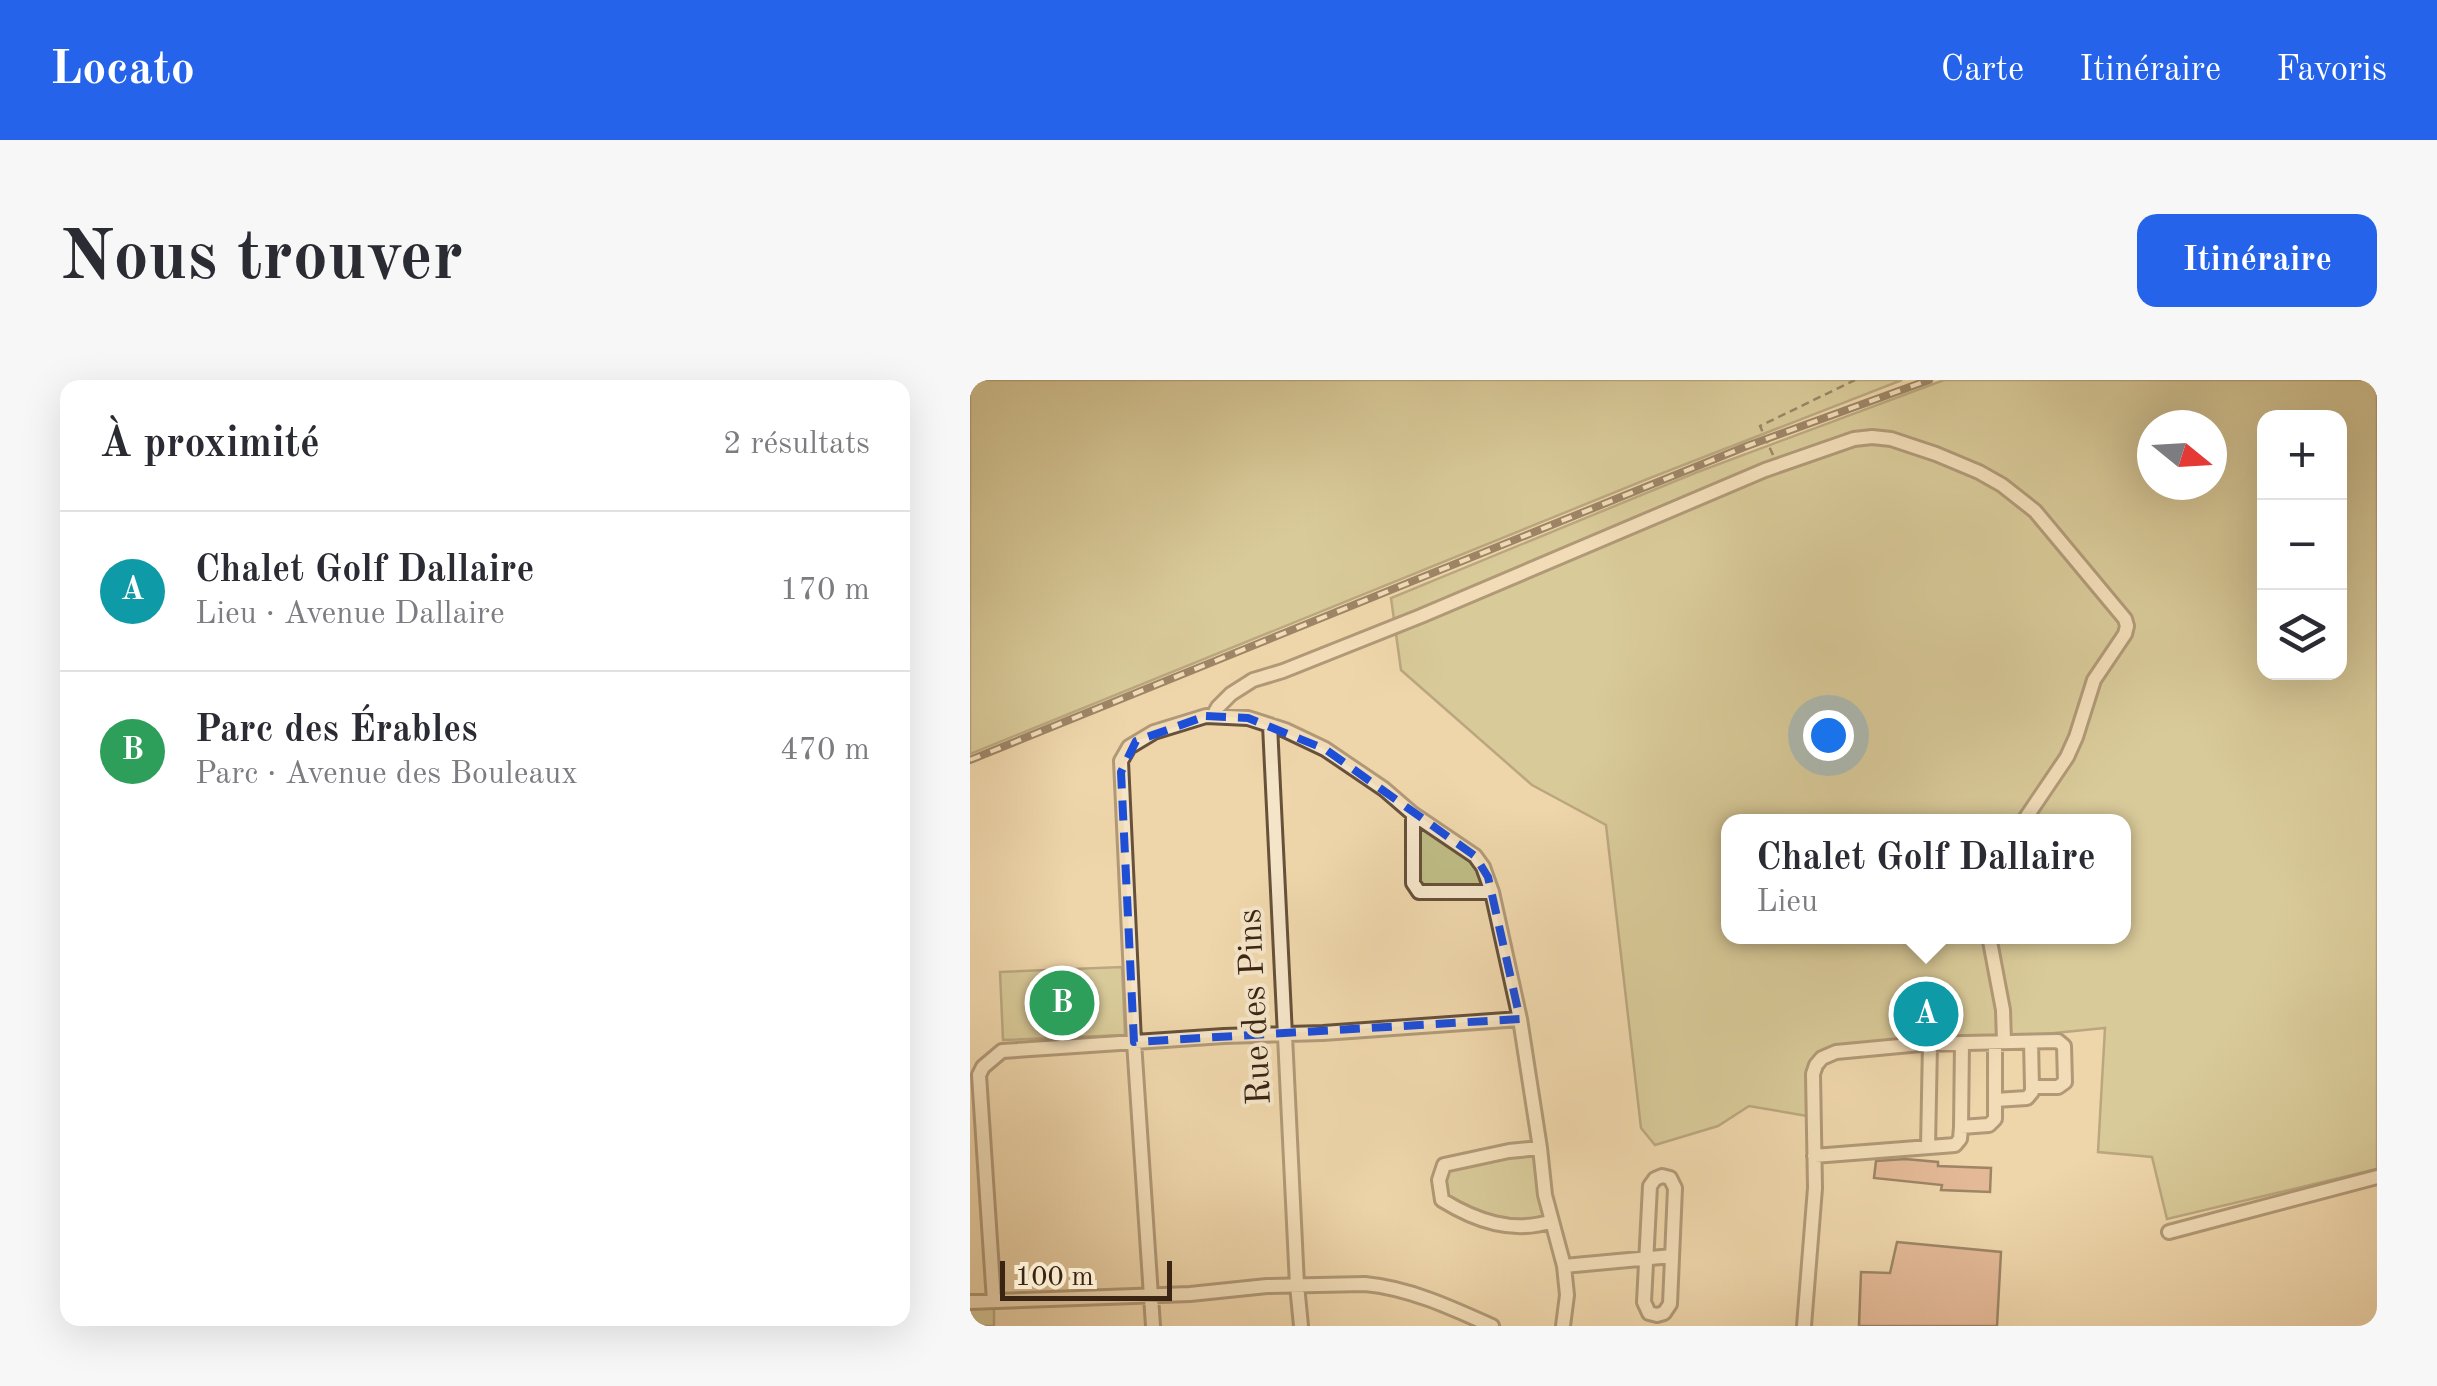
<!DOCTYPE html>
<html lang="fr">
<head>
<meta charset="utf-8">
<style>
  body { margin:0; font-family:"Old Standard TT",serif; background:#f7f7f7; color:#2b2b33 }
  .controls { position:absolute; right:30px; top:30px; display:grid; overflow:hidden; border-radius:20px; box-shadow:0 10px 40px #0002 }
  .controls button { width:90px; height:90px; display:grid; place-items:center; padding:0; border:0; border-bottom:2px solid #e1e1e2; background:#fff; color:#2b2b33; font:50px sans-serif }
  .compass { position:absolute; left:1167px; top:30px; width:90px; height:90px; border-radius:50%; background:#fff; box-shadow:0 10px 40px #0002; rotate:108deg }
  .scale { position:absolute; left:30px; bottom:25px; width:172px; box-sizing:border-box; padding-left:10px; border:5px solid #3a2514; border-top:0; font-size:28px; line-height:35px; white-space:nowrap; color:#3a2514; -webkit-text-stroke:8px #f4e4c8; paint-order:stroke }
  .you { position:absolute; left:858px; top:355px; width:35px; height:35px; margin:-25px; border:8px solid #fff; border-radius:50%; background:#1a73e8; box-shadow:0 0 0 15px #1a73e833 }
  .badge { display:grid; place-items:center; width:65px; height:65px; border-radius:50%; background:#2563eb; color:#fff; font-size:32px; font-weight:700 }
  .pin { position:absolute; translate:-50% -50%; border:5px solid #fff; box-shadow:0 2px 10px #0006 }
  .popup { position:absolute; left:751px; top:434px; width:410px; height:130px; box-sizing:border-box; display:grid; place-content:center; border-radius:20px; background:#fff; filter:drop-shadow(0 2px 8px #0005); font-size:32px; white-space:nowrap; color:#7c7c81 }
  .popup b { font-size:38px; color:#2b2b33 }
  .popup::after { content:''; position:absolute; left:50%; top:100%; margin-left:-20px; border:20px solid transparent; border-top-color:#fff }
  .list { margin:0; padding:0; list-style:none }
  h2 { display:flex; justify-content:space-between; align-items:center; height:130px; margin:0; padding:0 40px; font-size:42px }
  h2 small { font-size:32px; font-weight:400; color:#7c7c81 }
  .list li { display:grid; grid-template-columns:65px 1fr auto; gap:30px; align-items:center; box-sizing:border-box; height:160px; padding:0 40px; border-top:2px solid #e1e1e2 }
  .list b { display:block; font-size:38px; white-space:nowrap }
  .list p { margin:0; font-size:32px; white-space:nowrap; color:#7c7c81 }
  .list em { font-size:32px; font-style:normal; color:#7c7c81 }
  .icon { flex:none; width:55px; height:55px; fill:none; stroke:currentColor; stroke-width:2; stroke-linecap:round; stroke-linejoin:round }
  .map { position:relative; flex:none; width:1407px; height:946px; overflow:hidden; border-radius:20px }
  header { display:flex; align-items:center; gap:60px; box-sizing:border-box; height:140px; padding:0 50px; background:#2563eb; color:#fff }
  header strong { font-size:48px }
  nav { display:flex; gap:55px; margin-inline-start:auto; font-size:35px }
  .intro { display:flex; align-items:center; justify-content:space-between; box-sizing:border-box; height:240px; padding:0 60px }
  h1 { margin:0; font-size:70px }
  .button { padding:25px 45px; border-radius:20px; background:#2563eb; color:#fff; font-size:35px; font-weight:700 }
  main { display:flex; gap:60px; padding:0 60px }
  aside { flex:1; background:#fff; border-radius:20px; box-shadow:0 10px 40px #0002 }
  .map>svg:first-child { display:block }
</style>
</head>
<body>
<header>
<strong>Locato</strong>
<nav><a>Carte</a><a>Itinéraire</a><a>Favoris</a></nav>
</header>
<div class="intro"><h1>Nous trouver</h1><a class="button">Itinéraire</a></div>
<main>
<aside>
<h2>À proximité<small>2 résultats</small></h2>
<ul class="list">
<li><span class="badge" style="background:#0f9aa8">A</span><div><b>Chalet Golf Dallaire</b><p>Lieu · Avenue Dallaire</p></div><em>170 m</em></li>
<li><span class="badge" style="background:#2e9e5b">B</span><div><b>Parc des Érables</b><p>Parc · Avenue des Bouleaux</p></div><em>470 m</em></li>
</ul>
</aside>
<div class="map">
<svg width="1407" height="946" viewBox="0 0 1407 946">
  <rect width="100%" height="100%" fill="#eed5aa"/>
  <filter id="stains"><feTurbulence type="fractalNoise" baseFrequency=".002" numOctaves="4"/><feColorMatrix values="0 0 0 0 .2 0 0 0 0 .09 0 0 0 0 .02 0 0 0 .5 -.17"/></filter>
  <radialGradient id="worn" r=".72"><stop offset=".6" stop-color="#630" stop-opacity="0"/><stop offset="1" stop-color="#630" stop-opacity=".3"/></radialGradient>
  <path fill="#bebc85" stroke="#7c704c" stroke-width="2.5" fill-rule="evenodd" d="M0,0H932L680,98L0,374Z
    M974,0H1407V789L1197,839L1182,777L1128,772L1135,648L867,675C845,687 846,715 843,737L779,726L748,746L685,765L671,748L636,445L562,405L431,290L421,218L725,93ZM1294,38H1370V292H1294ZM1182,45H1242V105H1182ZM758,442H1154V556H758Z
    M443,434L505,476L522,512H449Z
    M152,587L155,655L33,660L30,592Z
    M570,768L582,841L534,846L472,820L474,785Z
    M24,921V946H0V922Z"/>
  <path fill="#d79882" stroke="#3a2514" stroke-width="2.5" d="M965,618L969,647L947,650L943,622Z
    M935,779L968,782V786L1021,788L1020,812L971,810L972,805L904,798L906,781Z
    M927,862L1031,872L1027,946H889L891,892L920,893Z"/>
  <g fill="none" stroke-linecap="round" stroke-linejoin="round">
    <defs>
      <path id="minor" d="M243,336L248,327L261,314L283,300L313,291L451,236L795,90L884,59L902,57L921,59L966,74L1009,92L1032,105L1065,131L1155,239L1157,246L1155,254L1124,300L1106,357L1097,377L1053,442
        M300,345L327,905L331,946
        M443,434V503L449,512H522
        M1019,556L1033,630L1034,662
        M1061,662L1062,707
        M991,747L992,663
        M958,767L960,664
        M570,768L539,771L474,785L469,800L472,820C506,841 543,854 582,841
        M844,776L985,765L990,759L991,747L1019,745L1025,739V663
        M692,796L700,798L705,808L700,924L694,933L687,935L679,933L674,922L680,806L685,799Z
        M1199,852L1407,797
        M594,886L702,876
        M24,921L9,695L13,687L32,671L254,656L353,653L550,639
        M0,922L220,914L297,906L395,904C439,908 482,928 522,946
        M183,946L164,662L151,381L159,367L184,352L236,336L278,338L315,350L355,369L414,409L443,434L505,476L513,487L522,512L550,639L570,768L575,815L594,886L597,915L593,946
        M834,946L845,808L843,694L846,685L852,678L866,672L951,664L1088,661L1094,666L1095,702L1088,707H1062V712L1057,718L1025,720"/>
    </defs>
    <use href="#minor" stroke="#67513a" stroke-width="18"/>
    <path stroke="#3a2514" stroke-width="2.5" stroke-dasharray="8 5" stroke-linecap="butt" d="M803,75L790,46L885,0"/>
    <use href="#minor" stroke="#f4e4c8" stroke-width="12"/>
    <defs>
      <path id="rail" d="M0,380L777,66L959,0"/>
    </defs>
    <use href="#rail" stroke="#3a2514" stroke-width="8"/>
    <use href="#rail" stroke="#f4e4c8" stroke-width="4" stroke-dasharray="11" stroke-linecap="butt"/>
  </g>
  <path d="M0 0H1407V946H0ZM236,336L278,338L355,369L505,476L518,497L550,639L164,662L151,392L166,361Z" fill="#eed5aa" fill-opacity=".55" fill-rule="evenodd"/>
  <path fill="none" stroke="#1d4ed8" stroke-width="8" stroke-dasharray="20 12" stroke-linejoin="round" d="M236,336L278,338L355,369L505,476L518,497L550,639L164,662L151,392L166,361Z"/>
  <g text-anchor="middle" stroke-width="8" stroke-linejoin="round" paint-order="stroke">
    <g font-size="35" fill="#3a2514" stroke="#f4e4c8">
      <text transform="translate(283 627) rotate(-93)" y="12">Rue des Pins</text>
    </g>
  </g>
  <rect width="100%" height="100%" filter="url(#stains)"/>
  <rect width="100%" height="100%" fill="url(#worn)"/>
</svg>
<div class="controls">
<button>+</button>
<button>−</button>
<button><svg class="icon" aria-label="layers" viewBox="0 0 24 24"><path d="M12 4l9 5-9 5-9-5zM3 14l9 5 9-5"/></svg></button>
</div>
<svg class="compass" viewBox="-18 -18 36 36"><path d="M0-13l5 13h-10z" fill="#e53935"/><path d="M0 13l5-13h-10z" fill="#7c7c81"/></svg>
<div class="scale">100 m</div>
<div class="you"></div>
<div class="pin badge" style="left:956px;top:634px;background:#0f9aa8">A</div>
<div class="popup"><b>Chalet Golf Dallaire</b>Lieu</div>
<div class="pin badge" style="left:92px;top:623px;background:#2e9e5b">B</div>
</div>
</main>
</body>
</html>
